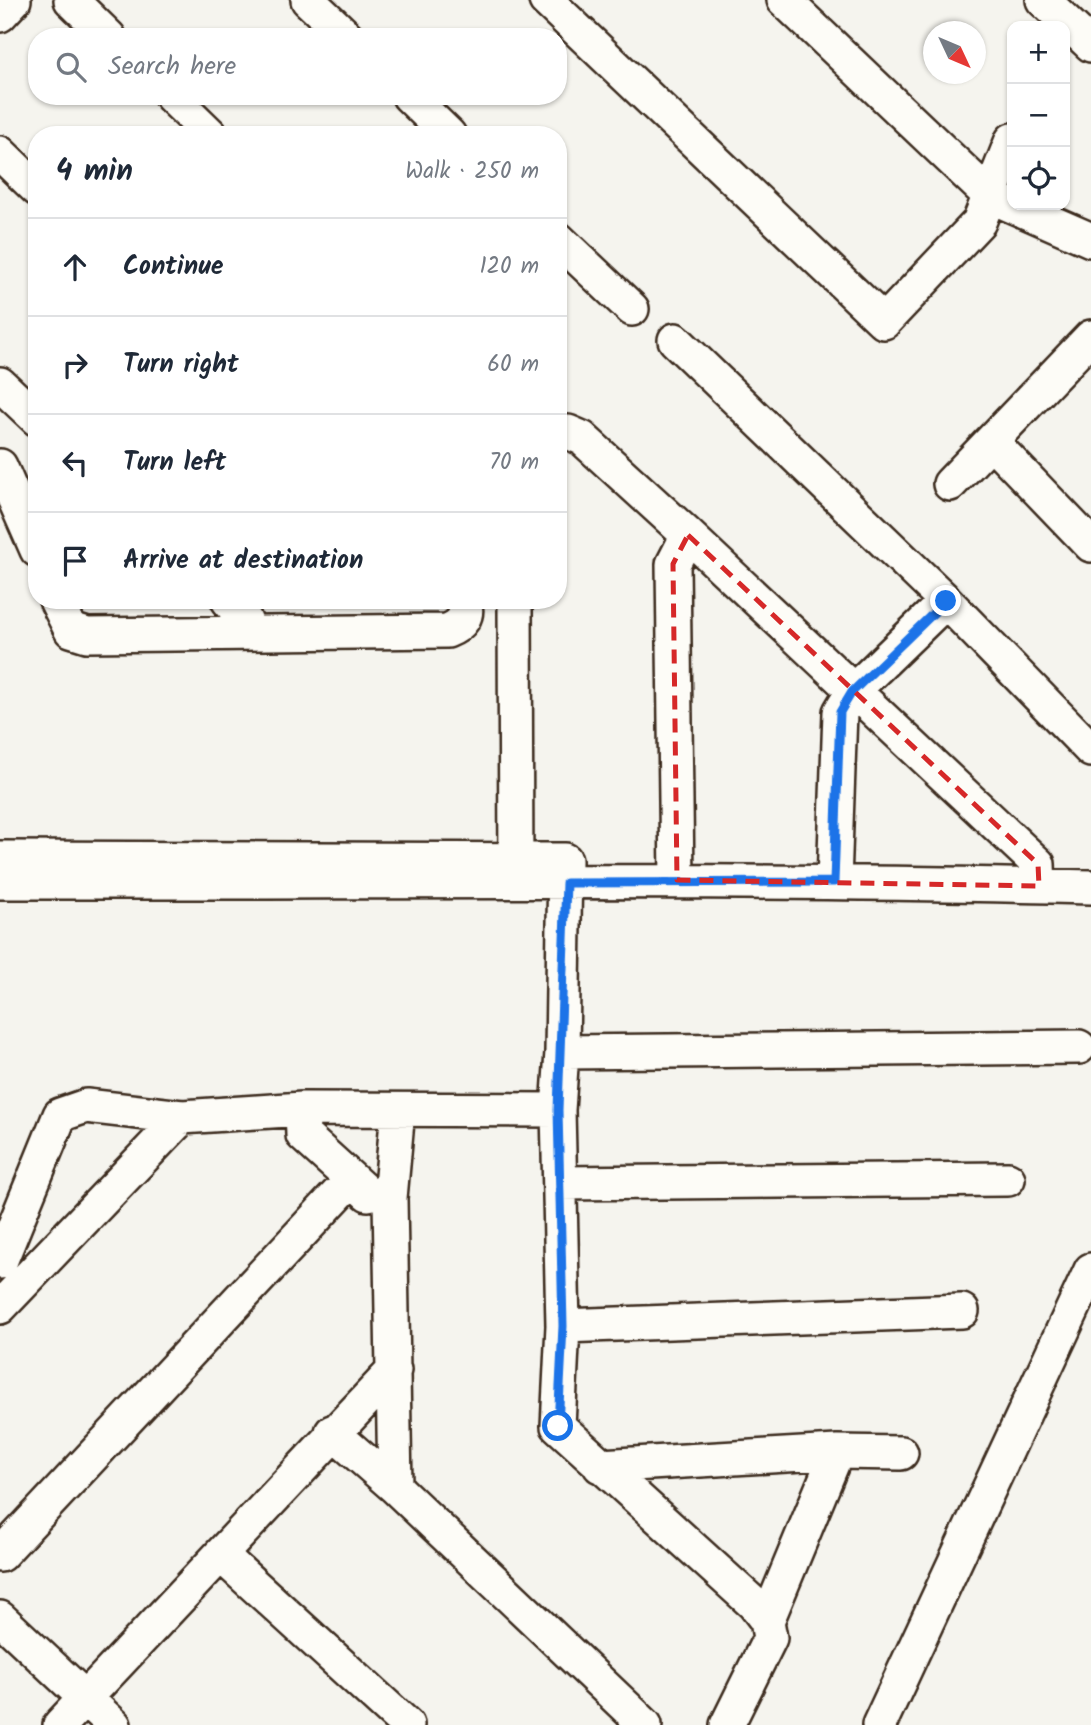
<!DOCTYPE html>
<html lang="en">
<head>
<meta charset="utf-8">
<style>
  body { margin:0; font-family:Kalam,sans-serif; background:#f2f2f3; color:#1f2937 }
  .controls { position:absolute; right:21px; top:21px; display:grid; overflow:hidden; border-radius:14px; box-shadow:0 2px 5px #0004 }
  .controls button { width:63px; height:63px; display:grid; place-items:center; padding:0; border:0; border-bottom:2px solid #e0e1e3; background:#fff; color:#1f2937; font:35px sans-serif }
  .compass { position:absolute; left:923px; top:21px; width:63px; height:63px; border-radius:50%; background:#fff; box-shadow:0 2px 5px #0004; rotate:134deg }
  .stop { position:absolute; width:21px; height:21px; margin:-16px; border:5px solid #1a73e8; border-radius:50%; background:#fff }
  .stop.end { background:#1a73e8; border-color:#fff; box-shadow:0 2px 7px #0008 }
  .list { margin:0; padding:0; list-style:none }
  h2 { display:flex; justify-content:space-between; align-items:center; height:91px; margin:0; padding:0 28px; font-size:30px }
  h2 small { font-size:23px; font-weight:400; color:#747a83 }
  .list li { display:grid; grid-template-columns:46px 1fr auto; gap:21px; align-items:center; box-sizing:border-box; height:98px; padding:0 28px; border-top:2px solid #e0e1e3 }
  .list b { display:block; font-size:26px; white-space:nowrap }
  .list em { font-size:23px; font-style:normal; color:#747a83 }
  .icon { flex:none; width:38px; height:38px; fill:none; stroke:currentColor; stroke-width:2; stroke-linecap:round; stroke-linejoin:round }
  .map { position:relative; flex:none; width:1091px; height:1725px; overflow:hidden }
  .search { position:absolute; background:#fff; box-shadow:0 2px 5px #0004; left:28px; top:28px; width:539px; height:77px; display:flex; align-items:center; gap:18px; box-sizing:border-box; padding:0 24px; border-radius:28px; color:#747a83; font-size:26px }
  .panel { position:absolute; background:#fff; box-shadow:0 2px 5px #0004; left:28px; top:126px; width:539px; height:483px; border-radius:28px }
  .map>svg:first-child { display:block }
</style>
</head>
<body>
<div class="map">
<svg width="1091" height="1725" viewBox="0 0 1091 1725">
  <rect width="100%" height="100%" fill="#f5f4ee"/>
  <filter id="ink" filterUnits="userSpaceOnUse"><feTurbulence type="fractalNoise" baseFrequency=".0143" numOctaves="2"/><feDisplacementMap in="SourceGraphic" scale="14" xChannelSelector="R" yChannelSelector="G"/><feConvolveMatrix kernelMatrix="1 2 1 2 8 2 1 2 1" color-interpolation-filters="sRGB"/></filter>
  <g filter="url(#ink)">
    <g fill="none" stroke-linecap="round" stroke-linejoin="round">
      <defs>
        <path id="minor" d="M71,0L109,37
          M308,0L347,37
          M546,0L884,322L979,222L1012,140
          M784,0L990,196L1091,240
          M1043,0L1091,45
          M0,15L14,0
          M171,96L211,135
          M409,96L449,135
          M0,153L37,189
          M558,239L632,309
          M675,340L946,601
          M0,384L37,419
          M558,432H568L582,438L688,535L673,564L677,880
          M992,442L1091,545
          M0,466L37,550
          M950,484L1091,337
          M688,535L1038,864L1039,886
          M56,600L71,630L87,635L447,631C460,626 472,615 462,600
          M228,600L245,620L248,632
          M515,600L516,881
          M0,858L565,860L562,1052L558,1110L563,1326L558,1426L754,1604L767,1621L770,1638L727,1725
          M0,882C364,883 727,878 1091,887
          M834,882L840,712L852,692L946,601L1091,750
          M562,1052L1079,1047
          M302,1109L303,1135L368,1194
          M560,1183L1008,1179
          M0,1262L60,1115L86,1106L182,1117L302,1109L558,1110
          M0,1307L182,1117
          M563,1326L962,1311
          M332,1432L395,1487L645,1725
          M837,1452L901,1453
          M600,1466L837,1452L767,1621
          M395,1487L390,1198L398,1110
          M0,1555L351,1180
          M221,1555L407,1725
          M0,1618L114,1725
          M60,1725L394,1370
          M879,1725L1091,1270"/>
      </defs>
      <use href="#minor" stroke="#3b2a1e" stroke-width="38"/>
      <use href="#minor" stroke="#fdfcf7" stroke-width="33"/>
    </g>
  </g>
  <g fill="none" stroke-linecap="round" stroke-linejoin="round" filter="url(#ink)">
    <path stroke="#1a73e8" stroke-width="9" d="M558,1426L563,1326L558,1110L566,883L834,882L840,712L852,692L946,601"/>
  </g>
  <path fill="none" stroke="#d62828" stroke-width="5" stroke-dasharray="14 9" stroke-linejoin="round" d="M688,535L1038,864L1039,886L677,880L673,564Z"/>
</svg>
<div class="controls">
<button>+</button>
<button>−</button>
<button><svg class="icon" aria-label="locate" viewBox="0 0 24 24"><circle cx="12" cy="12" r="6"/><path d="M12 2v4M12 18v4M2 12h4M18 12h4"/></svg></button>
</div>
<svg class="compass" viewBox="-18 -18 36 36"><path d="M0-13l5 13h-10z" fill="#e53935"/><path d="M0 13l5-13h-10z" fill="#747a83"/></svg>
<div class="stop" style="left:558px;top:1426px"></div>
<div class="stop end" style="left:946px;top:601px"></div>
<div class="search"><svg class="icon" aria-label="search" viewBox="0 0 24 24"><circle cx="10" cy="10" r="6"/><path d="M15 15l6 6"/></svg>Search here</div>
<section class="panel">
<h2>4 min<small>Walk · 250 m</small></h2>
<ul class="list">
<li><svg class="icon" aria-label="ahead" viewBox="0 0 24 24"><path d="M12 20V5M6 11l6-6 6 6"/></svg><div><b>Continue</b></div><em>120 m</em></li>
<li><svg class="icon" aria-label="right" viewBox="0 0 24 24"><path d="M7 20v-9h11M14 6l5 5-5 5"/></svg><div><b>Turn right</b></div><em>60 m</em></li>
<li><svg class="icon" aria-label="left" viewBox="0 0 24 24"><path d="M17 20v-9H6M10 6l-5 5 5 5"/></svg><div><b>Turn left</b></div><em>70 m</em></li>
<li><svg class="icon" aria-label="arrive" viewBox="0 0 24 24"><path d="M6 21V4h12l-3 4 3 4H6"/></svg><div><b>Arrive at destination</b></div></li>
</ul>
</section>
</div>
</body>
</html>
